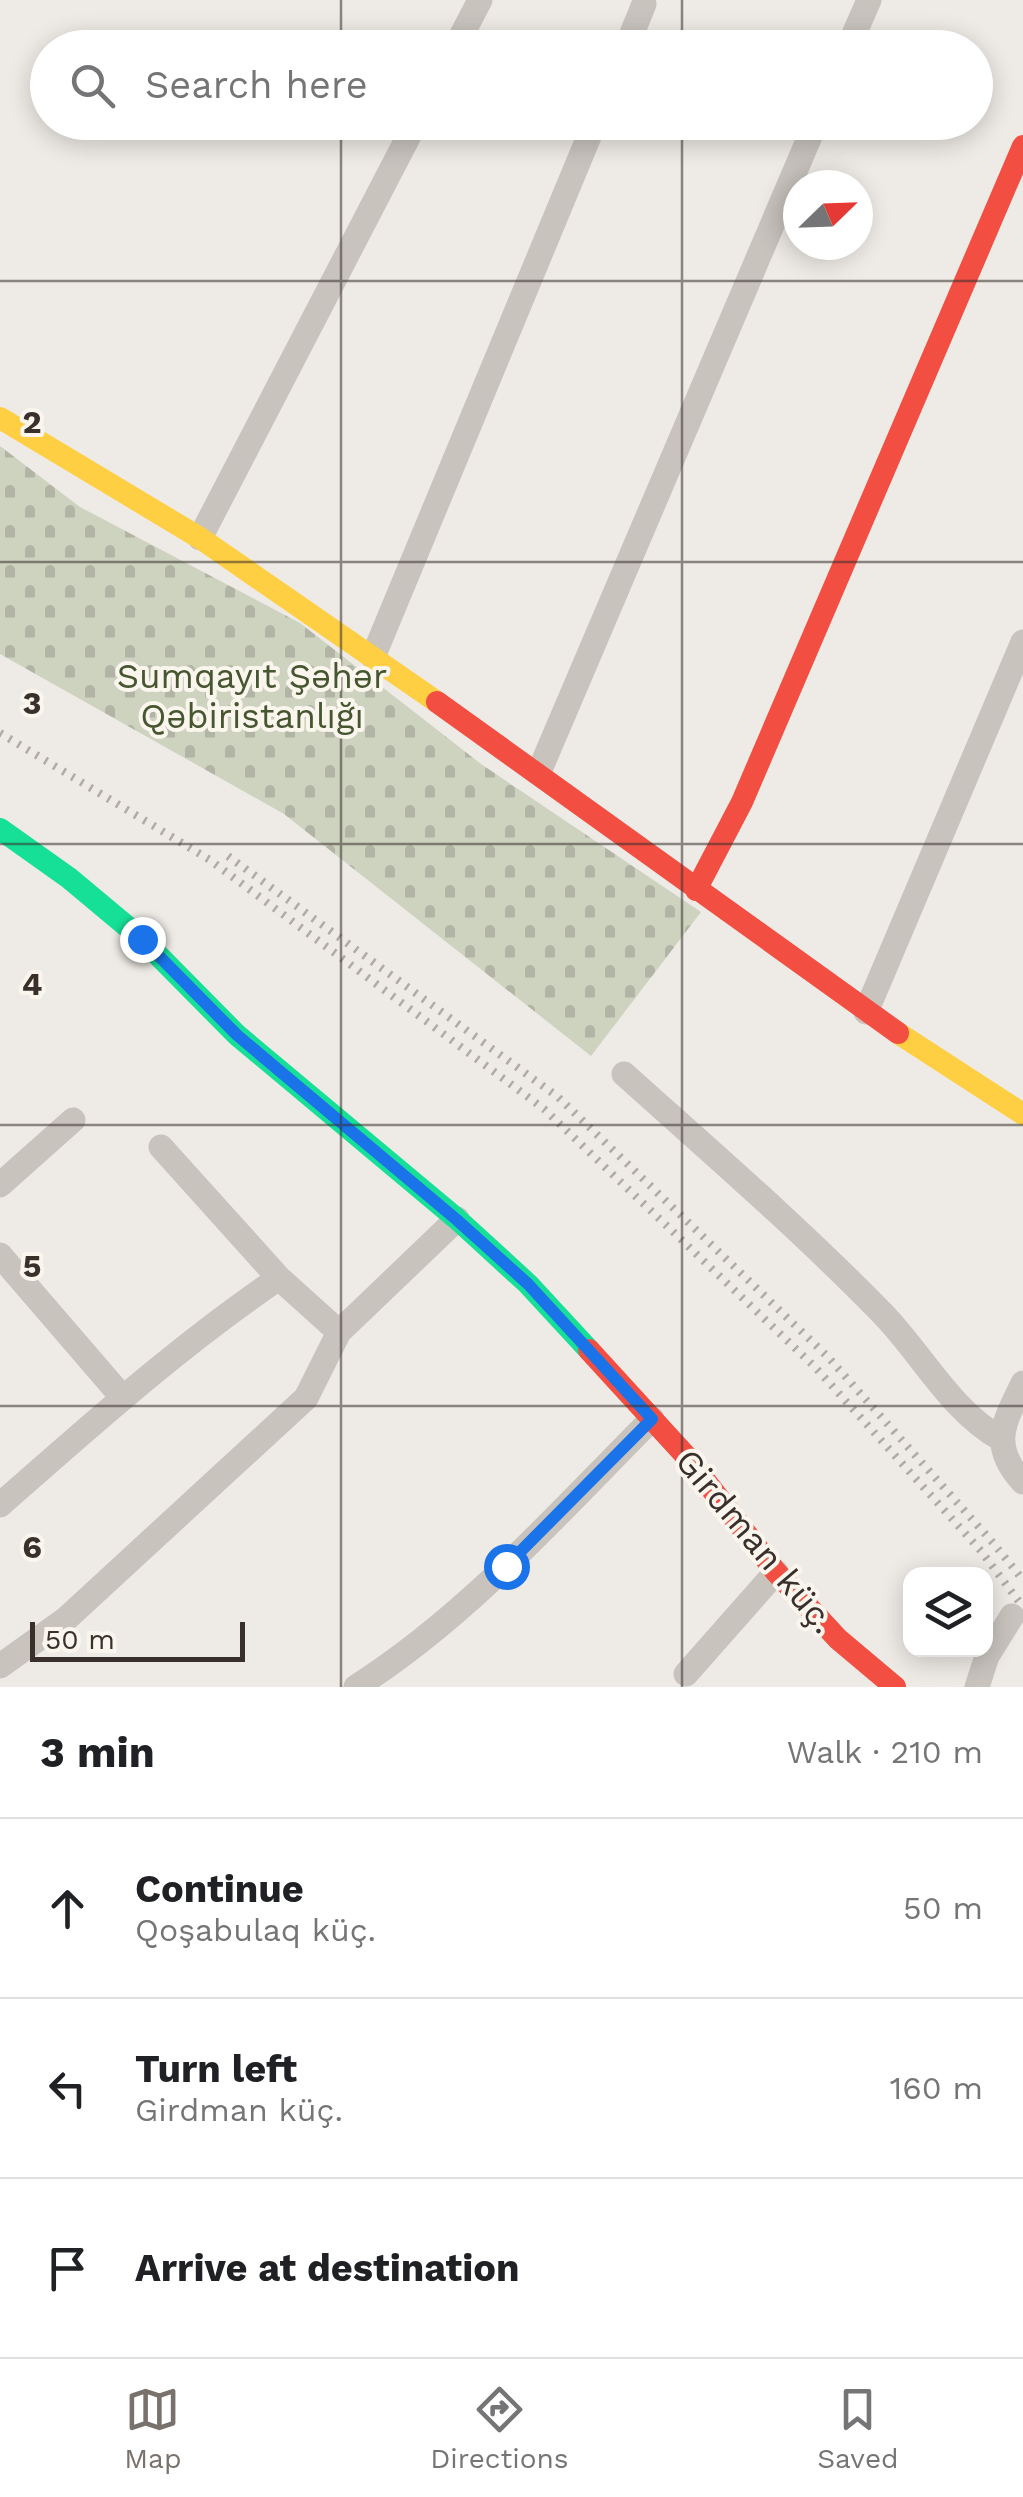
<!DOCTYPE html>
<html lang="en">
<head>
<meta charset="utf-8">
<style>
  body { margin:0; font-family:"Work Sans",sans-serif; background:#f2f2f2; color:#202124 }
  .controls { position:absolute; right:30px; bottom:30px; display:grid; overflow:hidden; border-radius:20px; box-shadow:0 5px 25px #0003 }
  .controls button { width:90px; height:90px; display:grid; place-items:center; padding:0; border:0; border-bottom:2px solid #e0e0e0; background:#fff; color:#202124; font:50px sans-serif }
  .compass { position:absolute; left:783px; top:170px; width:90px; height:90px; border-radius:50%; background:#fff; box-shadow:0 5px 25px #0003; rotate:67deg }
  .scale { position:absolute; left:30px; bottom:25px; width:215px; box-sizing:border-box; padding-left:10px; border:5px solid #39302b; border-top:0; font-size:28px; line-height:35px; white-space:nowrap; color:#39302b; -webkit-text-stroke:8px #faf5ed; paint-order:stroke }
  .stop { position:absolute; width:30px; height:30px; margin:-22px; border:8px solid #1a73e8; border-radius:50%; background:#fff }
  .stop.end { background:#1a73e8; border-color:#fff; box-shadow:0 2px 10px #0008 }
  .list { margin:0; padding:0; list-style:none }
  h2 { display:flex; justify-content:space-between; align-items:center; height:130px; margin:0; padding:0 40px; font-size:42px }
  h2 small { font-size:32px; font-weight:400; color:#757577 }
  .list li { display:grid; grid-template-columns:65px 1fr auto; gap:30px; align-items:center; box-sizing:border-box; height:180px; padding:0 40px; border-top:2px solid #e0e0e0 }
  .list b { display:block; font-size:38px; white-space:nowrap }
  .list p { margin:0; font-size:32px; white-space:nowrap; color:#757577 }
  .list em { font-size:32px; font-style:normal; color:#757577 }
  .icon { flex:none; width:55px; height:55px; fill:none; stroke:currentColor; stroke-width:2; stroke-linecap:round; stroke-linejoin:round }
  .map { position:relative; flex:none; width:1023px; height:1687px; overflow:hidden }
  .search { position:absolute; background:#fff; box-shadow:0 5px 25px #0003; left:30px; right:30px; top:30px; height:110px; display:flex; align-items:center; gap:25px; box-sizing:border-box; padding:0 35px; border-radius:55px; color:#757577; font-size:38px }
  .sheet { height:670px; background:#fff }
  nav { display:flex; justify-content:space-around; align-items:center; box-sizing:border-box; height:140px; border-top:2px solid #e0e0e0; background:#fff; font-size:28px; color:#757577 }
  nav a { display:grid; justify-items:center; gap:5px }
  nav .on { color:#78716c }
  .map>svg:first-child { display:block }
</style>
</head>
<body>
<div class="map">
<svg width="1023" height="1687" viewBox="0 0 1023 1687">
  <defs>
    <pattern id="cemetery-stones" width="16" height="16" patternUnits="userSpaceOnUse" patternTransform="scale(2.5)"><rect width="16" height="16" fill="#ced3c0"/><path d="M2 7V4a2 2 0 0 1 4 0v3zM10 15v-3a2 2 0 0 1 4 0v3z" fill="#b2b5a5"/></pattern>
  </defs>
  <rect width="100%" height="100%" fill="#eeeae5"/>
  <path fill="url(#cemetery-stones)" d="M0,446L80,507L300,623L481,764L701,912L591,1056L284,814L0,654Z"/>
  <g fill="none" stroke-linecap="round" stroke-linejoin="round">
    <path stroke="#c8c3bd" stroke-width="25" d="M455,48L480,0
      M626,48L644,4
      M848,48L869,0
      M200,538L416,122
      M373,657L595,122
      M539,772L816,122
      M866,1012L1023,642
      M624,1074C711,1152 800,1229 882,1313C922,1354 950,1410 1001,1439
      M161,1147L279,1278
      M0,1185L73,1120
      M0,1255L123,1398
      M1023,1383C1004,1423 989,1445 1023,1482
      M0,1505C90,1426 180,1345 279,1278L339,1332L457,1219
      M0,1666L66,1619L306,1398L339,1332
      M686,1674L776,1572
      M356,1687C469,1615 558,1513 652,1419
      M977,1687L987,1656L1012,1616"/>
    <path stroke="#16e098" stroke-width="22" d="M0,829L69,878L142,939L237,1035L457,1219L528,1284L589,1350"/>
    <path stroke="#ffcf43" stroke-width="22" d="M0,418L200,538L437,702
      M898,1033L1023,1114"/>
    <path stroke="#f24e42" stroke-width="22" d="M437,702L898,1033
      M696,890L742,802L1023,146
      M589,1350L686,1456L776,1572L838,1639L895,1687"/>
    <path stroke="#b0aba7" stroke-width="8" stroke-dasharray="2.5 8" stroke-linecap="butt" d="M0,733L210,860L544,1109L815,1367L981,1551L1023,1607
      M228,856L558,1097L828,1357L994,1544L1023,1580"/>
  </g>
  <g fill="none" stroke-linecap="round" stroke-linejoin="round">
    <path stroke="#1a73e8" stroke-width="12" d="M142,939L237,1035L457,1220L528,1284L652,1419L506,1566"/>
  </g>
  <path fill="none" stroke="#39302b" stroke-width="2.5" stroke-opacity="0.55" d="M341,0V48M682,0V48M341,122V1687M682,122V1687M0,281H1023M0,562H1023M0,844H1023M0,1125H1023M0,1406H1023"/>
  <g text-anchor="middle" stroke-width="8" stroke-linejoin="round" paint-order="stroke">
    <g font-size="35" fill="#465630" stroke="#faf5ed">
      <text x="252" y="688">Sumqayıt Şəhər<tspan x="252" dy="40">Qəbiristanlığı</tspan></text>
    </g>
    <g font-size="35" fill="#39302b" stroke="#faf5ed">
      <text transform="translate(756 1541) rotate(50)" y="12">Girdman küç.</text>
    </g>
  </g>
  <g font-size="32" text-anchor="middle" font-weight="bold" fill="#39302b" stroke="#faf5ed" stroke-width="8" stroke-linejoin="round" paint-order="stroke">
    <text x="32" y="433">2</text>
    <text x="32" y="714">3</text>
    <text x="32" y="995">4</text>
    <text x="32" y="1277">5</text>
    <text x="32" y="1558">6</text>
  </g>
</svg>
<div class="controls">
<button><svg class="icon" aria-label="layers" viewBox="0 0 24 24"><path d="M12 4l9 5-9 5-9-5zM3 14l9 5 9-5"/></svg></button>
</div>
<svg class="compass" viewBox="-18 -18 36 36"><path d="M0-13l5 13h-10z" fill="#e53935"/><path d="M0 13l5-13h-10z" fill="#757577"/></svg>
<div class="scale">50 m</div>
<div class="stop" style="left:506px;top:1566px"></div>
<div class="stop end" style="left:142px;top:939px"></div>
<div class="search"><svg class="icon" aria-label="search" viewBox="0 0 24 24"><circle cx="10" cy="10" r="6"/><path d="M15 15l6 6"/></svg>Search here</div>
</div>
<section class="sheet">
<h2>3 min<small>Walk · 210 m</small></h2>
<ul class="list">
<li><svg class="icon" aria-label="ahead" viewBox="0 0 24 24"><path d="M12 20V5M6 11l6-6 6 6"/></svg><div><b>Continue</b><p>Qoşabulaq küç.</p></div><em>50 m</em></li>
<li><svg class="icon" aria-label="left" viewBox="0 0 24 24"><path d="M17 20v-9H6M10 6l-5 5 5 5"/></svg><div><b>Turn left</b><p>Girdman küç.</p></div><em>160 m</em></li>
<li><svg class="icon" aria-label="arrive" viewBox="0 0 24 24"><path d="M6 21V4h12l-3 4 3 4H6"/></svg><div><b>Arrive at destination</b></div></li>
</ul>
</section>
<nav>
<a class="on"><svg class="icon" aria-label="map" viewBox="0 0 24 24"><path d="M3 6l6-2 6 2 6-2v14l-6 2-6-2-6 2zM9 4v14M15 6v14"/></svg>Map</a>
<a><svg class="icon" aria-label="directions" viewBox="0 0 24 24"><path d="M12 3l9 9-9 9-9-9zM9 14v-3h6M13 9l2 2-2 2"/></svg>Directions</a>
<a><svg class="icon" aria-label="saved" viewBox="0 0 24 24"><path d="M7 4h10v16l-5-4-5 4z"/></svg>Saved</a>
</nav>
</body>
</html>
